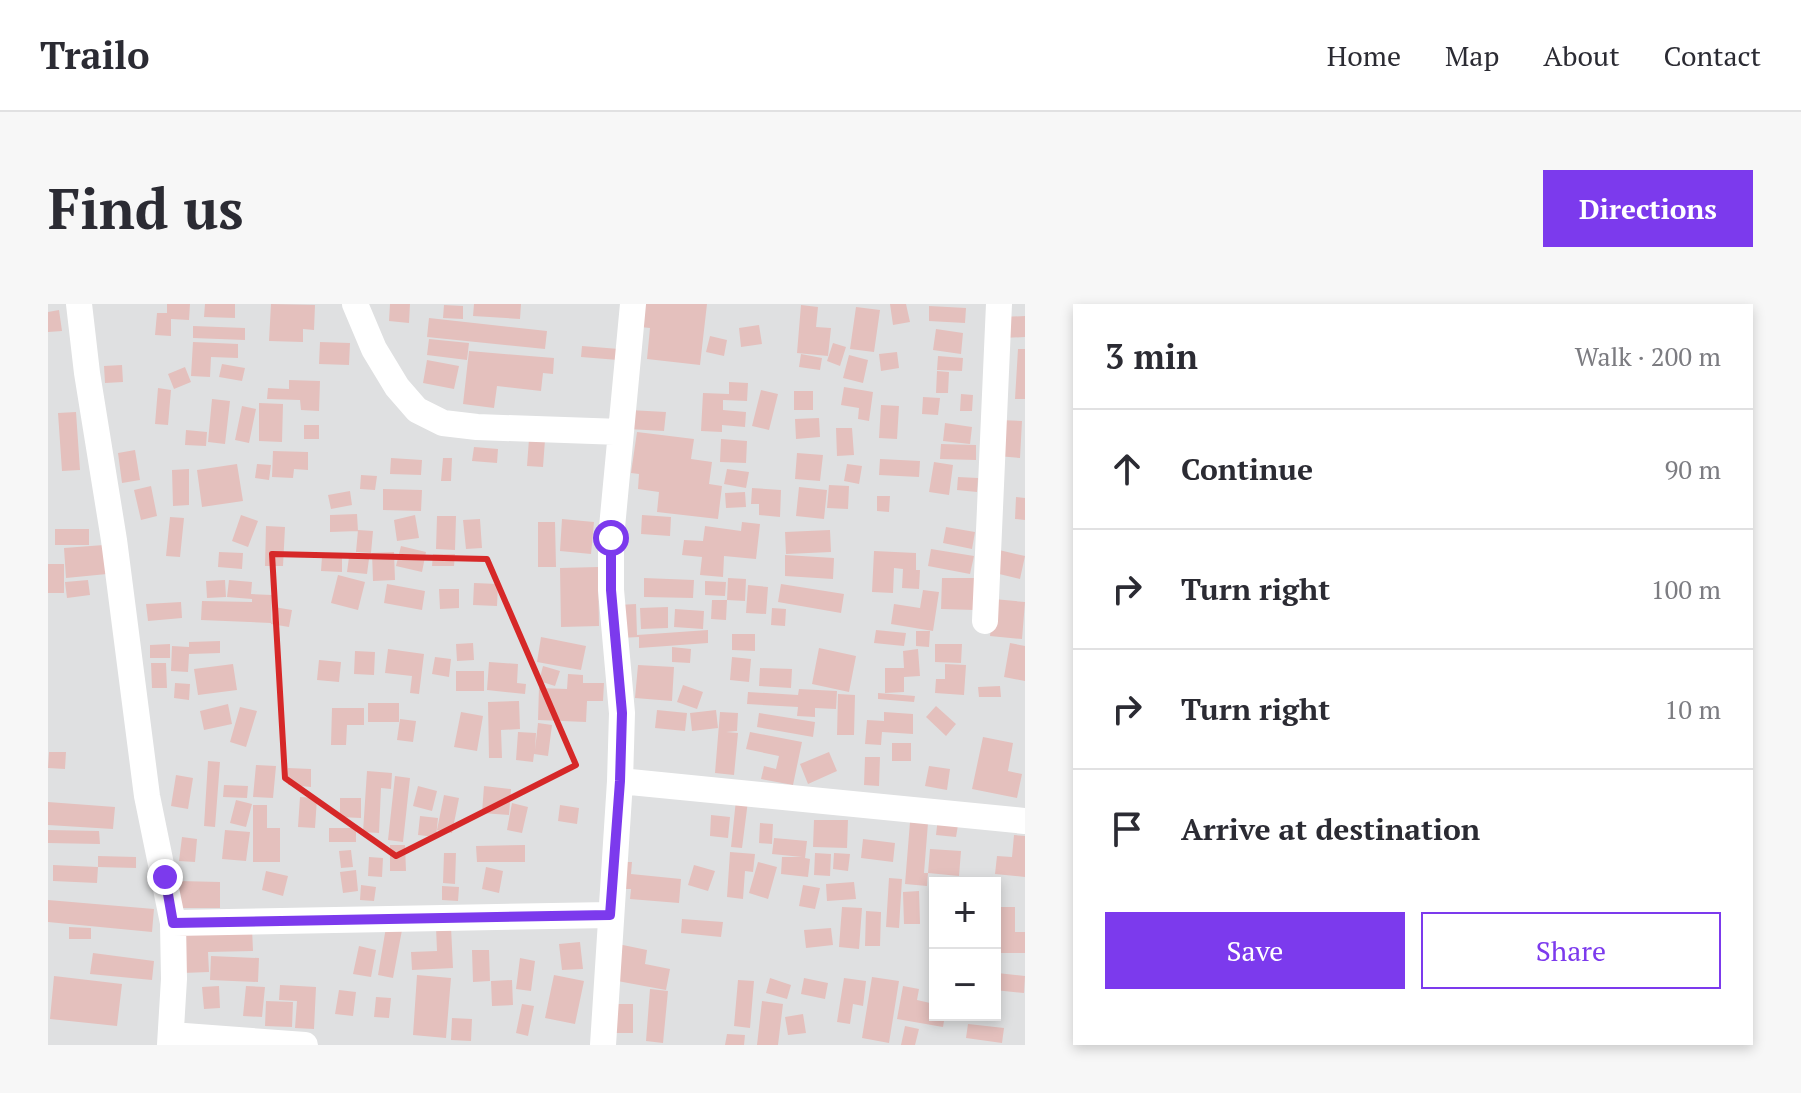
<!DOCTYPE html>
<html lang="en">
<head>
<meta charset="utf-8">
<style>
  body { margin:0; font-family:"PT Serif",serif; background:#f7f7f7; color:#2b2b33 }
  .controls { position:absolute; right:24px; bottom:24px; display:grid; overflow:hidden; border-radius:0px; box-shadow:0 4px 12px #0003 }
  .controls button { width:72px; height:72px; display:grid; place-items:center; padding:0; border:0; border-bottom:2px solid #e1e1e2; background:#fff; color:#2b2b33; font:40px sans-serif }
  .stop { position:absolute; width:24px; height:24px; margin:-18px; border:6px solid #7c3aed; border-radius:50%; background:#fff }
  .stop.end { background:#7c3aed; border-color:#fff; box-shadow:0 2px 8px #0008 }
  .list { margin:0; padding:0; list-style:none }
  h2 { display:flex; justify-content:space-between; align-items:center; height:104px; margin:0; padding:0 32px; font-size:34px }
  h2 small { font-size:26px; font-weight:400; color:#7c7c81 }
  .list li { display:grid; grid-template-columns:52px 1fr auto; gap:24px; align-items:center; box-sizing:border-box; height:120px; padding:0 32px; border-top:2px solid #e1e1e2 }
  .list b { display:block; font-size:30px; white-space:nowrap }
  .list em { font-size:26px; font-style:normal; color:#7c7c81 }
  .actions { display:flex; gap:16px; padding:24px 32px }
  .actions a { flex:1; padding:18px 0; border:2px solid #7c3aed; border-radius:0px; text-align:center; font-size:28px; color:#7c3aed }
  .actions .main { background:#7c3aed; color:#fff }
  .icon { flex:none; width:44px; height:44px; fill:none; stroke:currentColor; stroke-width:2; stroke-linecap:round; stroke-linejoin:round }
  .map { position:relative; flex:none; width:977px; height:741px; overflow:hidden; border-radius:0px }
  header { display:flex; align-items:center; gap:48px; box-sizing:border-box; height:112px; padding:0 40px; background:#fff; border-bottom:2px solid #e1e1e2 }
  header strong { font-size:38px }
  nav { display:flex; gap:44px; margin-inline-start:auto; font-size:28px }
  .intro { display:flex; align-items:center; justify-content:space-between; box-sizing:border-box; height:192px; padding:0 48px }
  h1 { margin:0; font-size:56px }
  .button { padding:20px 36px; border-radius:0px; background:#7c3aed; color:#fff; font-size:28px; font-weight:700 }
  main { display:flex; gap:48px; padding:0 48px }
  aside { flex:1; background:#fff; border-radius:0px; box-shadow:0 4px 12px #0003 }
  .map>svg:first-child { display:block }
</style>
</head>
<body>
<header>
<strong>Trailo</strong>
<nav><a>Home</a><a>Map</a><a>About</a><a>Contact</a></nav>
</header>
<div class="intro"><h1>Find us</h1><a class="button">Directions</a></div>
<main>
<div class="map">
<svg width="977" height="741" viewBox="0 0 977 741">
  <rect width="100%" height="100%" fill="#dfe0e1"/>
  <path fill="#e4c0bd" d="M119,0H142L141,16L123,15V32L107,31L109,9H119Z
    M157,0H187V14L156,13Z
    M223,0L267,1L266,26L255,25V38L221,37Z
    M342,0H362L361,19L341,17Z
    M426,0H473L472,15L425,12Z
    M595,0H659L652,61L599,55L602,24L592,23Z
    M842,0H858L862,18L845,21Z
    M396,1L415,2V15L395,14Z
    M753,1L770,3L768,23L783,24L780,52L749,49Z
    M881,2L918,4L917,19L881,17Z
    M808,3L832,6L826,48L802,45Z
    M11,6L14,27L0,28V8Z
    M977,12V33L955,34L954,13Z
    M381,14L499,27L497,45L379,33Z
    M711,21L714,40L693,43L691,24Z
    M145,22L197,24V36L145,34Z
    M888,25L915,29L913,50L885,46Z
    M662,32L679,36L676,52L658,48Z
    M381,35L421,39L419,56L379,51Z
    M145,38L190,40V54L163,53L162,73L143,72Z
    M272,38L302,39L301,61L271,60Z
    M785,39L798,43L792,62L779,57Z
    M534,42L571,45L570,56L533,53Z
    M970,45H977V95H967Z
    M421,47L506,54L505,70L495,69L493,87L449,82L446,104L415,100Z
    M849,48L851,64L833,67L831,50Z
    M753,50L774,54L772,66L751,63Z
    M801,51L820,56L815,79L795,74Z
    M890,52L915,54L914,67L889,66Z
    M379,56L411,62L406,85L375,79Z
    M174,60L197,64L194,77L171,73Z
    M74,61L75,78L57,79L56,62Z
    M137,63L143,78L126,85L120,70Z
    M889,67L901,68L900,89H888Z
    M241,76L272,77L271,107L253,106L252,96L219,95L220,84L241,85Z
    M681,78L700,79L699,97L675,96V106L698,108L697,123L674,121V128L653,127L655,89L681,90Z
    M796,83L825,88L821,117L810,115L811,104L793,101Z
    M110,84L123,86L120,121L107,120Z
    M713,86L730,90L721,126L704,122Z
    M746,87H765V106H746Z
    M913,90L925,91L924,107H912Z
    M875,93L892,94L890,111L874,110Z
    M164,95L182,97L177,140L160,138Z
    M211,99L235,100L234,138L211,137Z
    M833,101L851,102L849,135L831,134Z
    M194,102L208,105L201,139L187,136Z
    M581,106L618,108L616,127L580,125Z
    M28,108L32,166L14,167L10,109Z
    M771,114L772,133L748,135L747,115Z
    M951,116L974,117L972,154L949,152Z
    M897,119L924,123L922,140L895,137Z
    M256,121H271V135H256Z
    M788,124H804L806,151L789,152Z
    M138,126L159,128L158,142L137,141Z
    M589,128L646,135L643,155L664,158L661,180L674,182L670,215L609,208L611,188L590,185L591,170L583,169Z
    M481,135L497,136L495,163L479,162Z
    M673,135L699,137L698,159L672,158Z
    M893,140L928,141V156L892,155Z
    M426,143L450,145L449,159L424,157Z
    M87,146L92,176L74,179L70,149Z
    M225,147L260,148V166L246,165L245,174L224,173Z
    M749,149L775,151L772,177L747,175Z
    M343,154L374,156L373,171L342,170Z
    M395,154H404L403,177H393Z
    M832,155L872,157L871,173L831,171Z
    M886,158L905,161L901,191L881,188Z
    M189,160L195,197L154,203L149,166Z
    M209,160L223,161L221,176L207,174Z
    M799,160L814,162L811,180L796,177Z
    M141,165V201L125,202L124,166Z
    M679,165L701,168L698,184L676,180Z
    M313,171L329,172L327,186L312,185Z
    M910,173L930,174L929,188L909,186Z
    M781,181L801,182L800,205L779,204Z
    M103,182L109,212L93,216L86,186Z
    M751,183L779,186L776,215L748,212Z
    M704,184L733,186L732,213L711,211V200H703Z
    M335,185L374,186L373,207L335,206Z
    M302,187L304,201L283,205L280,191Z
    M697,188L698,203L678,204L677,189Z
    M829,192H842L841,208L829,207Z
    M968,193L977,194V216L967,215Z
    M309,210L310,227L282,228V211Z
    M193,211L210,217L200,243L184,237Z
    M367,211L371,234L349,237L346,216Z
    M594,211L623,213L622,232L593,230Z
    M389,212H408L407,246L388,245Z
    M122,213L136,214L132,253L118,252Z
    M432,215L434,244L418,245L415,216Z
    M514,215L546,218L543,250L512,247Z
    M490,218H507L508,263H490Z
    M694,218L712,220L708,255L676,252L675,273L652,271L654,253L634,251L636,236L655,237L657,222L693,227Z
    M218,222L237,223L235,262H217Z
    M898,223L927,228L924,245L895,239Z
    M7,225H41V241H7Z
    M310,226L325,227L323,249L308,248Z
    M782,226L783,248L738,250L737,228Z
    M56,241L59,270L18,274L16,244Z
    M353,242L378,248L374,268L348,262Z
    M883,245L926,252L922,270L880,262Z
    M951,246L977,252L972,275L947,269Z
    M826,247L868,249V266H872L871,285L854,284L855,265L846,264L845,289L824,288Z
    M171,248L195,249L194,265L170,263Z
    M346,248L347,276L325,277L324,249Z
    M385,250H407L406,262H384Z
    M737,251L786,254L785,275L737,272Z
    M274,253L294,254V268L273,267Z
    M301,253L321,255L319,270L299,268Z
    M0,260H16V289H0Z
    M550,263L551,322L513,323L512,264Z
    M290,271L317,278L310,306L283,299Z
    M596,274L646,276L645,294L596,293Z
    M680,274L698,275L697,297L679,296Z
    M894,274H928L927,306L893,305Z
    M40,276L42,291L19,294L17,278Z
    M177,276L178,293L159,294L158,277Z
    M181,276L204,278L203,290L224,291L223,319L153,316L154,297L204,298V295L179,293Z
    M657,277L678,278L677,292L657,291Z
    M426,279L450,280L449,302L425,301Z
    M339,280L377,287L374,306L336,299Z
    M733,280L796,290L793,309L730,298Z
    M700,281L720,283L718,310L698,309Z
    M391,285H411V304L392,305Z
    M875,286L891,288L885,327L843,320L846,300L872,304Z
    M946,295L977,298L974,335L942,332Z
    M664,296H679L678,316L663,315Z
    M133,298L134,314L100,317L98,300Z
    M588,300L589,331L660,326V339L591,344V333L572,334L570,301Z
    M226,303L244,306L241,323L223,320Z
    M620,303V324L593,325L592,304Z
    M724,304L738,305L737,322L723,321Z
    M627,305L656,307L655,325L626,323Z
    M828,326L858,329L856,342L826,339Z
    M868,327H882L881,343L868,342Z
    M684,330H707V347L684,346Z
    M493,333L538,342L533,366L489,358Z
    M172,337V349L141,350L140,368L123,367L124,342L141,343V338Z
    M425,339L426,356L409,357L408,340Z
    M962,339L977,342V377L956,373Z
    M122,340V354H102V341Z
    M887,340H914L913,359L887,358Z
    M624,343L643,345L642,359L624,358Z
    M771,344L808,352L801,388L764,380Z
    M340,345L376,350L371,390L362,389L364,372L337,369Z
    M870,345L872,372L856,373V388L837,389V364H856L855,347Z
    M307,347L327,348L326,371L306,370Z
    M387,353L403,355L401,373L384,370Z
    M684,353L703,355L701,378L682,376Z
    M271,356L293,358L291,378L269,376Z
    M441,358L470,360L469,379L478,380L477,390L439,386Z
    M103,359H118L119,384H104Z
    M185,360L189,386L150,391L146,365Z
    M897,360L918,361L916,391L887,389L888,375H897Z
    M590,361L626,363L624,397L587,394Z
    M495,362L512,367L507,382L491,377Z
    M712,364L744,365L743,384L711,382Z
    M408,367H436V387H408Z
    M520,370L535,371V379H556L555,397H539L538,418L490,416L491,384L519,385Z
    M127,379L142,380L141,396L126,394Z
    M635,381L655,388L649,405L629,398Z
    M952,382L953,393H931L930,383Z
    M751,385L789,387L788,405L767,404V413L749,412L750,403L699,400L700,388L750,391Z
    M830,389L867,392L866,398L830,395Z
    M790,390L807,391L806,431H789Z
    M471,397L472,425L453,426L454,454H441L440,398Z
    M320,399H351V418H320Z
    M180,400L184,420L156,426L152,407Z
    M888,402L908,420L898,432L878,413Z
    M192,403L209,407L198,443L182,438Z
    M284,404H316V421H299L298,441H283Z
    M609,406L639,409L637,427L607,424Z
    M668,406L670,424L644,427L642,409Z
    M413,408L435,412L429,447L406,443Z
    M672,408L690,409L689,427L678,428L690,429L686,471L667,469Z
    M836,408L865,410V430L834,428L833,441L817,440L819,416L836,417Z
    M711,409L767,418L765,433L709,423Z
    M352,415L368,417L365,438L349,436Z
    M490,419L504,421L500,452L486,450L485,458L468,456L470,428L488,429L487,446Z
    M702,428L754,438L745,481L713,475L716,462L728,465L731,452L698,445Z
    M935,433L965,439L960,467L974,470L969,494L924,485Z
    M844,439H863V457H844Z
    M1,448H18L17,465L0,464Z
    M781,448L789,467L760,480L752,460Z
    M817,453H832L831,482L816,481Z
    M160,457L172,458L167,523L156,522Z
    M208,461L228,462L225,494L205,493Z
    M881,462L902,465L899,486L877,482Z
    M240,464L263,465V483L240,481Z
    M319,467L344,469L343,485L333,484L331,529L315,528Z
    M128,471L145,474L140,505L123,502Z
    M347,472L362,474L355,538L340,536Z
    M176,481L200,482L199,494L175,493Z
    M370,482L389,487L384,507L365,502Z
    M436,482L463,485L461,511L434,509Z
    M396,491L411,494L404,529L389,526Z
    M252,493L269,494L267,524L250,523Z
    M292,494H313V514L292,513Z
    M188,496L204,500L198,523L182,519Z
    M688,496L700,497L694,544L683,543Z
    M0,498L67,503L65,525L0,521Z
    M464,499L480,503L474,529L459,526Z
    M205,501H219V524H232V558H205Z
    M512,501L531,504L529,520L510,517Z
    M663,511L682,513L680,534L662,532Z
    M372,512L390,514L388,533L370,531Z
    M890,513L911,515L908,533L888,531Z
    M766,516H800L799,544L765,543Z
    M862,518L880,519L876,569H880L879,582L857,580Z
    M712,519L725,520L724,540L711,539Z
    M281,524H308V538H281Z
    M0,526L51,527L52,540L0,539Z
    M177,526L202,528L198,557L174,555Z
    M966,531L977,532V573L947,570L949,552L964,553Z
    M134,533L149,535L147,558L131,557Z
    M726,534L759,537L757,554L762,555L760,573L733,570L734,553H754L724,550Z
    M815,535L847,539L845,558L813,554Z
    M342,541H357L358,567H342Z
    M477,541V558H429L428,542Z
    M882,545L913,547L911,572L880,569Z
    M303,546L305,563L293,564L291,547Z
    M682,548L707,550L705,568L697,567L695,595L679,593Z
    M396,549H408L407,580L395,579Z
    M767,549L783,550L782,572L766,571Z
    M786,549L802,550L800,567L785,565Z
    M50,552L88,553V564L50,563Z
    M321,553L335,554L334,573L320,572Z
    M574,558H584L583,570L633,575L631,599L582,595L583,585H572Z
    M710,558L729,563L720,595L701,589Z
    M5,561L50,563L49,579L5,577Z
    M646,561L667,567L660,587L640,581Z
    M438,563L455,567L451,589L434,585Z
    M308,566L310,587L295,589L292,568Z
    M218,567L240,572L235,592L214,586Z
    M841,574L854,575L851,624L838,623Z
    M131,577L172,578V604H131Z
    M806,578L808,595L779,597L778,580Z
    M313,581L328,583L326,597L312,596Z
    M755,581L772,584L767,605L751,602Z
    M394,582L411,583L410,597L394,596Z
    M871,587L872,620H856L855,588Z
    M0,596L106,605L104,628L0,618Z
    M794,603L814,604L811,645L791,643Z
    M947,603H967V628H977V649H947Z
    M818,607L833,608L832,642H817Z
    M634,615L675,618L673,633L633,629Z
    M21,623L43,624V635H21Z
    M338,623L354,626L345,674L330,671Z
    M388,623H403L405,664L364,666L363,648L389,647Z
    M204,624L205,647L160,648L161,668L134,669L132,627Z
    M783,624L785,641L758,644L756,626Z
    M532,638L535,665L514,666L511,640Z
    M570,640L599,646L597,660L622,665L618,686L564,676Z
    M311,642L328,646L323,673L305,670Z
    M424,646H441L442,677L425,678Z
    M45,649L106,657L104,676L42,670Z
    M163,652L211,654L210,678L162,676Z
    M472,654L487,657L483,687L468,685Z
    M949,669L977,672L976,689L947,686Z
    M369,671L403,674L398,734L365,731Z
    M506,671L536,677L527,720L497,714Z
    M6,672L74,680L69,722L2,715Z
    M824,673L851,677L841,739L814,734Z
    M722,674L743,681L739,695L718,689Z
    M756,674L780,679L777,695L753,690Z
    M796,674L818,677L815,702L805,700L802,720L789,718Z
    M464,676L465,701L444,702L443,677Z
    M690,676L706,677L702,724L686,722Z
    M885,677L887,711H897L895,723L849,715L855,682L871,685L869,696L882,699Z
    M232,681L268,683L266,725L247,724L249,697L231,696Z
    M171,682L172,704L156,705L154,683Z
    M198,682L217,683L214,713L195,712Z
    M602,685L620,687L615,739L598,737Z
    M291,686L308,688L305,712L287,710Z
    M328,693L343,694L341,714L326,713Z
    M947,696L951,697L949,717L924,715V711H947Z
    M218,697L245,698L244,723L217,722Z
    M714,697L735,700L730,741H709Z
    M474,700L486,702L480,732L468,729Z
    M564,700H585V729H565Z
    M755,710L758,729L740,731L737,713Z
    M404,714L424,715L423,737L403,736Z
    M920,720L956,724L954,739L918,734Z
    M857,722L871,725L867,741H853Z
    M679,730L697,731L696,741H677Z"/>
  <g fill="none" stroke-linecap="round" stroke-linejoin="round">
    <path stroke="#fff" stroke-width="26" d="M31,0L39,69L66,236L99,492L125,619L126,675L122,741
      M307,0L326,45L349,83L369,106L395,119L429,123L573,128
      M937,317L951,0
      M572,477L977,517
      M125,619L562,611
      M123,731L257,741
      M555,741L572,477L574,409L563,286V234L585,0"/>
  </g>
  <g fill="none" stroke-linecap="round" stroke-linejoin="round">
    <path stroke="#7c3aed" stroke-width="10" d="M117,573L125,619L562,611L572,477L574,409L563,286V234"/>
  </g>
  <path fill="none" stroke="#d62828" stroke-width="6" stroke-linejoin="round" d="M224,250L439,255L528,461L348,552L237,474Z"/>
</svg>
<div class="controls">
<button>+</button>
<button>−</button>
</div>
<div class="stop" style="left:563px;top:234px"></div>
<div class="stop end" style="left:117px;top:573px"></div>
</div>
<aside>
<h2>3 min<small>Walk · 200 m</small></h2>
<ul class="list">
<li><svg class="icon" aria-label="ahead" viewBox="0 0 24 24"><path d="M12 20V5M6 11l6-6 6 6"/></svg><div><b>Continue</b></div><em>90 m</em></li>
<li><svg class="icon" aria-label="right" viewBox="0 0 24 24"><path d="M7 20v-9h11M14 6l5 5-5 5"/></svg><div><b>Turn right</b></div><em>100 m</em></li>
<li><svg class="icon" aria-label="right" viewBox="0 0 24 24"><path d="M7 20v-9h11M14 6l5 5-5 5"/></svg><div><b>Turn right</b></div><em>10 m</em></li>
<li><svg class="icon" aria-label="arrive" viewBox="0 0 24 24"><path d="M6 21V4h12l-3 4 3 4H6"/></svg><div><b>Arrive at destination</b></div></li>
</ul>
<div class="actions"><a class="main">Save</a><a>Share</a></div>
</aside>
</main>
</body>
</html>
